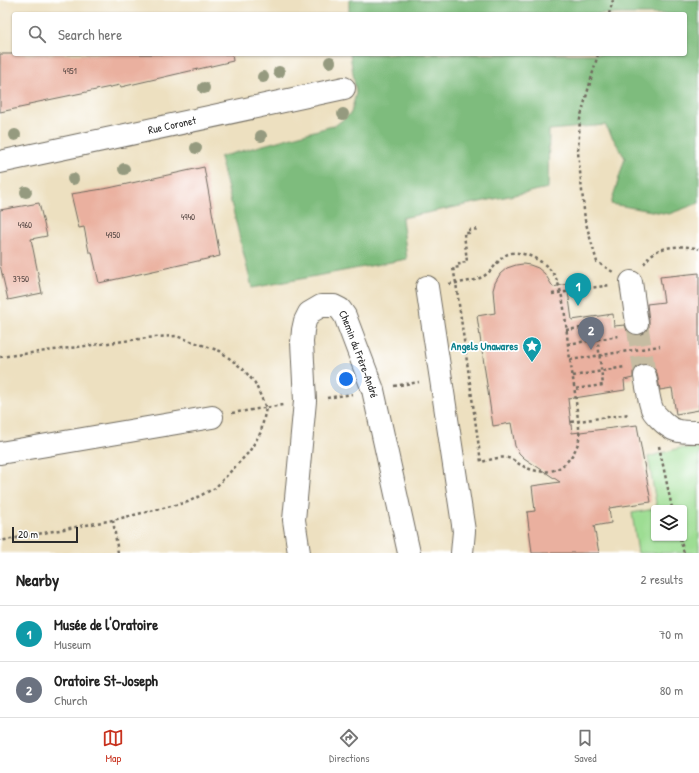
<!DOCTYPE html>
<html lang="en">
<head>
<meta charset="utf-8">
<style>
  body { margin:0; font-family:"Patrick Hand",sans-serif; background:#f2f2f2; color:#222 }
  .controls { position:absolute; right:12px; bottom:12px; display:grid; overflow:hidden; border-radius:4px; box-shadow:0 1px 3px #0004 }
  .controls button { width:36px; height:36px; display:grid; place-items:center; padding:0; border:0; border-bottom:1px solid #e0e0e0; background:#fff; color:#222; font:20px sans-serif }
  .scale { position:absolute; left:12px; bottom:10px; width:66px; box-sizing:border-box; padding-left:4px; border:2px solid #2b2b2b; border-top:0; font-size:11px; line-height:14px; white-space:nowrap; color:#2b2b2b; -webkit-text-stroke:3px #fff; paint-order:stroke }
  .you { position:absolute; left:346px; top:379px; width:14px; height:14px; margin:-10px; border:3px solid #fff; border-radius:50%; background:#1a73e8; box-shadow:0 0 0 6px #1a73e833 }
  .badge { display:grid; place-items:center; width:26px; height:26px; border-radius:50%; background:#c8321e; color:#fff; font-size:13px; font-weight:700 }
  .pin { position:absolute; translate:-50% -33px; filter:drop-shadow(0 1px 2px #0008) }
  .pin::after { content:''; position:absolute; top:21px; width:14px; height:12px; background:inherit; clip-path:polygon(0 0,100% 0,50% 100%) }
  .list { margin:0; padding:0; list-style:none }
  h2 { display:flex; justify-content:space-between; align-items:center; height:52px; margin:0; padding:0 16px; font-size:17px }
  h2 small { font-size:13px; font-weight:400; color:#767676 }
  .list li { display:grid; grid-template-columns:26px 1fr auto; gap:12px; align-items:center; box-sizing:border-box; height:56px; padding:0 16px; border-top:1px solid #e0e0e0 }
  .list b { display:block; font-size:15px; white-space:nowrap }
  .list p { margin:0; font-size:13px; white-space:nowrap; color:#767676 }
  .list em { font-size:13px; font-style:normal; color:#767676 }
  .icon { flex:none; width:22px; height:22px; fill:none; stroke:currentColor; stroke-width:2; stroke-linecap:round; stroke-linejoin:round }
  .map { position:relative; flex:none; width:699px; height:553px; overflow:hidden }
  .search { position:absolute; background:#fff; box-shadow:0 1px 3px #0004; left:12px; right:12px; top:12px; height:44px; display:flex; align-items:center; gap:10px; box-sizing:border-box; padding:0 14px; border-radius:4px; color:#767676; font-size:15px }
  .sheet { height:164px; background:#fff }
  nav { display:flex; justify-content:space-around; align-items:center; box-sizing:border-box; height:56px; border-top:1px solid #e0e0e0; background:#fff; font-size:11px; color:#767676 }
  nav a { display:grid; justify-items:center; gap:2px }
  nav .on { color:#c8321e }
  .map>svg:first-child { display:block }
</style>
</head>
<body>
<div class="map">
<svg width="699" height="553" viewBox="0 0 699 553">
  <rect width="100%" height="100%" fill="#fff"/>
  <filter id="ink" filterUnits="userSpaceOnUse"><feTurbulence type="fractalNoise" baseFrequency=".025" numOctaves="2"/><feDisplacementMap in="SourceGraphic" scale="8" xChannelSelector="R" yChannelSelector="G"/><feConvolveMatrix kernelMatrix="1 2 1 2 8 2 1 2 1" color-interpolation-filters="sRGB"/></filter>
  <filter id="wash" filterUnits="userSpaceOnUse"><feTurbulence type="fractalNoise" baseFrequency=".012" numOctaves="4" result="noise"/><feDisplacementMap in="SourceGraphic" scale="16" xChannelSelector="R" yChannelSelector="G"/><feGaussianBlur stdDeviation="0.9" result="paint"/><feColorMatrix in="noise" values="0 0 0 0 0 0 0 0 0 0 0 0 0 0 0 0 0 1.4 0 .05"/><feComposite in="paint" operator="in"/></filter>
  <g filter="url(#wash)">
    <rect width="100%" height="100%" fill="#ede0c0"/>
    <path fill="#9ddd93" stroke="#64845f" d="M680,448L699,449V553H638L632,513L654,509V538H684V508H657L648,457Z"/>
    <path fill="#7ebc7d" stroke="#547454" d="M349,0H699V203L669,214L611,204L625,158L605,125L549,130L548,188L402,218L407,259L252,288L220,157L336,125L351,113L356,93L350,54H685V14H349Z"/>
    <g id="blocks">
      <path fill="#eab09f" d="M0,54H232L233,61L121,87L120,85L29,104V106L0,112Z
        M204,167L220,256L99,283L92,252H89L84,227L79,228L71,194L109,188Z
        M39,203L47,236L31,239L42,293L8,300L0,265V210Z
        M523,264L530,265L538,268L545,274L553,287L567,284L572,320L613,314L614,326L625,325L627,331L632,334L638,335L644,333L649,327V321L647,304L664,302L660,277L699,273V410L676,414L672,388L660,390L657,373L654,368L649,364H642L637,366L633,372V378L624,380L625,390L568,399L572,433L637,425L651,502L609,508L611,523L594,526L599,553H532L527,512L535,511L532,486L560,482L524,458L519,453L515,446L511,423L493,426L477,316L495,313L493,290L495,283L500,274L507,268L516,265Z"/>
    </g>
  </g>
  <g filter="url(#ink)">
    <use href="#blocks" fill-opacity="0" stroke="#6f6a5f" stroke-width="1"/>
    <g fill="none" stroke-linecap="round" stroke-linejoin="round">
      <path stroke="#c6bca2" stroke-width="22" stroke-dasharray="22 11" stroke-linecap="butt" d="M637,323L645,376"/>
      <defs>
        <g id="minor">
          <path id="s1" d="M0,162L344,88"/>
          <path d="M631,282L637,323"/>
          <path d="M427,287L464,531L462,553"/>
          <path d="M645,376C647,385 649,404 653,411C654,413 657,416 659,418C673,433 680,432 699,432"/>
          <path d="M0,453L212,417"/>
          <path id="s2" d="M299,553L294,520L305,401L302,342L303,330L305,321L309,313L321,306H334L340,309L345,316L373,390L409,553"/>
        </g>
      </defs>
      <use href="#minor" stroke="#6f6a5f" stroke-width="24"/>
      <path stroke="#6f6a5f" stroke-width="2.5" stroke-dasharray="3 3" stroke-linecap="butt" d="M609,14L613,0
        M598,54L580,119L578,152L585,220L597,262L613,272
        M644,264C646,260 651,255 655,252C666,246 687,245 699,249
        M449,284C461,282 474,282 484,276C500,266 500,246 527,255C536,258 546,264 552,272C564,287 566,325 568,345C571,367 575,389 577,411C578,420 580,430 579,439C577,450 569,462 559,468C547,474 533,472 521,465C517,463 513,459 508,458C500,456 490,460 481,462L456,283L453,268L460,267L459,263L467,262L464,233H469L468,230L480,229
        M552,294L610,285
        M566,330L596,326L603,385L574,389
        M568,344L619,336
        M0,357L155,337L176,336L220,351L243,369L255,383L266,408L261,432L249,452L215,488L188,502L113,520L0,541
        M570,360L660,346
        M573,376L625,367
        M394,386L419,382
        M327,398L352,394
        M232,413L283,405
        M571,422L630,414
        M659,446L672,508
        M113,520L118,553
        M680,538L684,553"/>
      <use href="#minor" stroke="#fff" stroke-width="22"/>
    </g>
    <g fill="#959a7f">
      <circle cx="330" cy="62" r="6"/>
      <circle cx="279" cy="72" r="6"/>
      <circle cx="263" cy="77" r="6"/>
      <circle cx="204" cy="88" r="6"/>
      <circle cx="343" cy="114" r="6"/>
      <circle cx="15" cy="135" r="6"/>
      <circle cx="261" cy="136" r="6"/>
      <circle cx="196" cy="148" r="6"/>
      <circle cx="124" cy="169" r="6"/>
      <circle cx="73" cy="179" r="6"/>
      <circle cx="26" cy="192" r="6"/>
    </g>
  </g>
  <defs>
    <symbol id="sight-pin" viewBox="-11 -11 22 30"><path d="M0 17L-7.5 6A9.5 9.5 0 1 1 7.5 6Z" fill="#0f9aa8" stroke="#fff"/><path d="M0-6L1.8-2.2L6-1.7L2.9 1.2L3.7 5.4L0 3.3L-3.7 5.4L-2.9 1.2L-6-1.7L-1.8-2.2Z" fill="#fff"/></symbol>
  </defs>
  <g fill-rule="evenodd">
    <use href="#sight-pin" x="521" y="335" width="22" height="30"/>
  </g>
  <g text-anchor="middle" stroke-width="3.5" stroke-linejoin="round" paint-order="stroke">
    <g font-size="9" fill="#5b4c48">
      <text x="70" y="74">4951</text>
      <text x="188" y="220">4940</text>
      <text x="25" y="228">4960</text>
      <text x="113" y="238">4950</text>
      <text x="21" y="282">3750</text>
    </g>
    <g font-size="11" fill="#2b2b2b" stroke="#fff">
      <text dy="4" stroke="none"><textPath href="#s1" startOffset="176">Rue Coronet</textPath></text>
      <text dy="4" stroke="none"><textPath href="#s2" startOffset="325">Chemin du Frère-André</textPath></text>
    </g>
    <g font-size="11" font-weight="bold" fill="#0d838f" stroke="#fff" text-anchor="end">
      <text x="518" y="350">Angels Unawares</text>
    </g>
  </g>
</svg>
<div class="controls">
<button><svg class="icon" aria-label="layers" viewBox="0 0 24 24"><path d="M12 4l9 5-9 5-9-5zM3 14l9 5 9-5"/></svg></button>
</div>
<div class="scale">20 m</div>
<div class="you"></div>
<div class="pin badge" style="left:578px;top:306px;background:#0f9aa8">1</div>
<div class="pin badge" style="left:591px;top:350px;background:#6b7280">2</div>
<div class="search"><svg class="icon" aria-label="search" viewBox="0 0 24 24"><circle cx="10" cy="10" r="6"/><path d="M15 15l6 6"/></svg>Search here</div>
</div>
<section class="sheet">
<h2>Nearby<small>2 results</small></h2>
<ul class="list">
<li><span class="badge" style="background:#0f9aa8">1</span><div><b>Musée de l'Oratoire</b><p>Museum</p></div><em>70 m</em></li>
<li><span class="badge" style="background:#6b7280">2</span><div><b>Oratoire St-Joseph</b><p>Church</p></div><em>80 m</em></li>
</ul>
</section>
<nav>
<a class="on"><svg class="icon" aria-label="map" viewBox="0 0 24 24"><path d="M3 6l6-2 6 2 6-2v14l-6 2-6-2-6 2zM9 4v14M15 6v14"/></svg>Map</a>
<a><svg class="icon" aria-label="directions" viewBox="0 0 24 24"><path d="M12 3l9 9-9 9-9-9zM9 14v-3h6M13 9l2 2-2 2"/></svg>Directions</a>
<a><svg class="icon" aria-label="saved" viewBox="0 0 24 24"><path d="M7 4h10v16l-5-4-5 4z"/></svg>Saved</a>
</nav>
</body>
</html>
